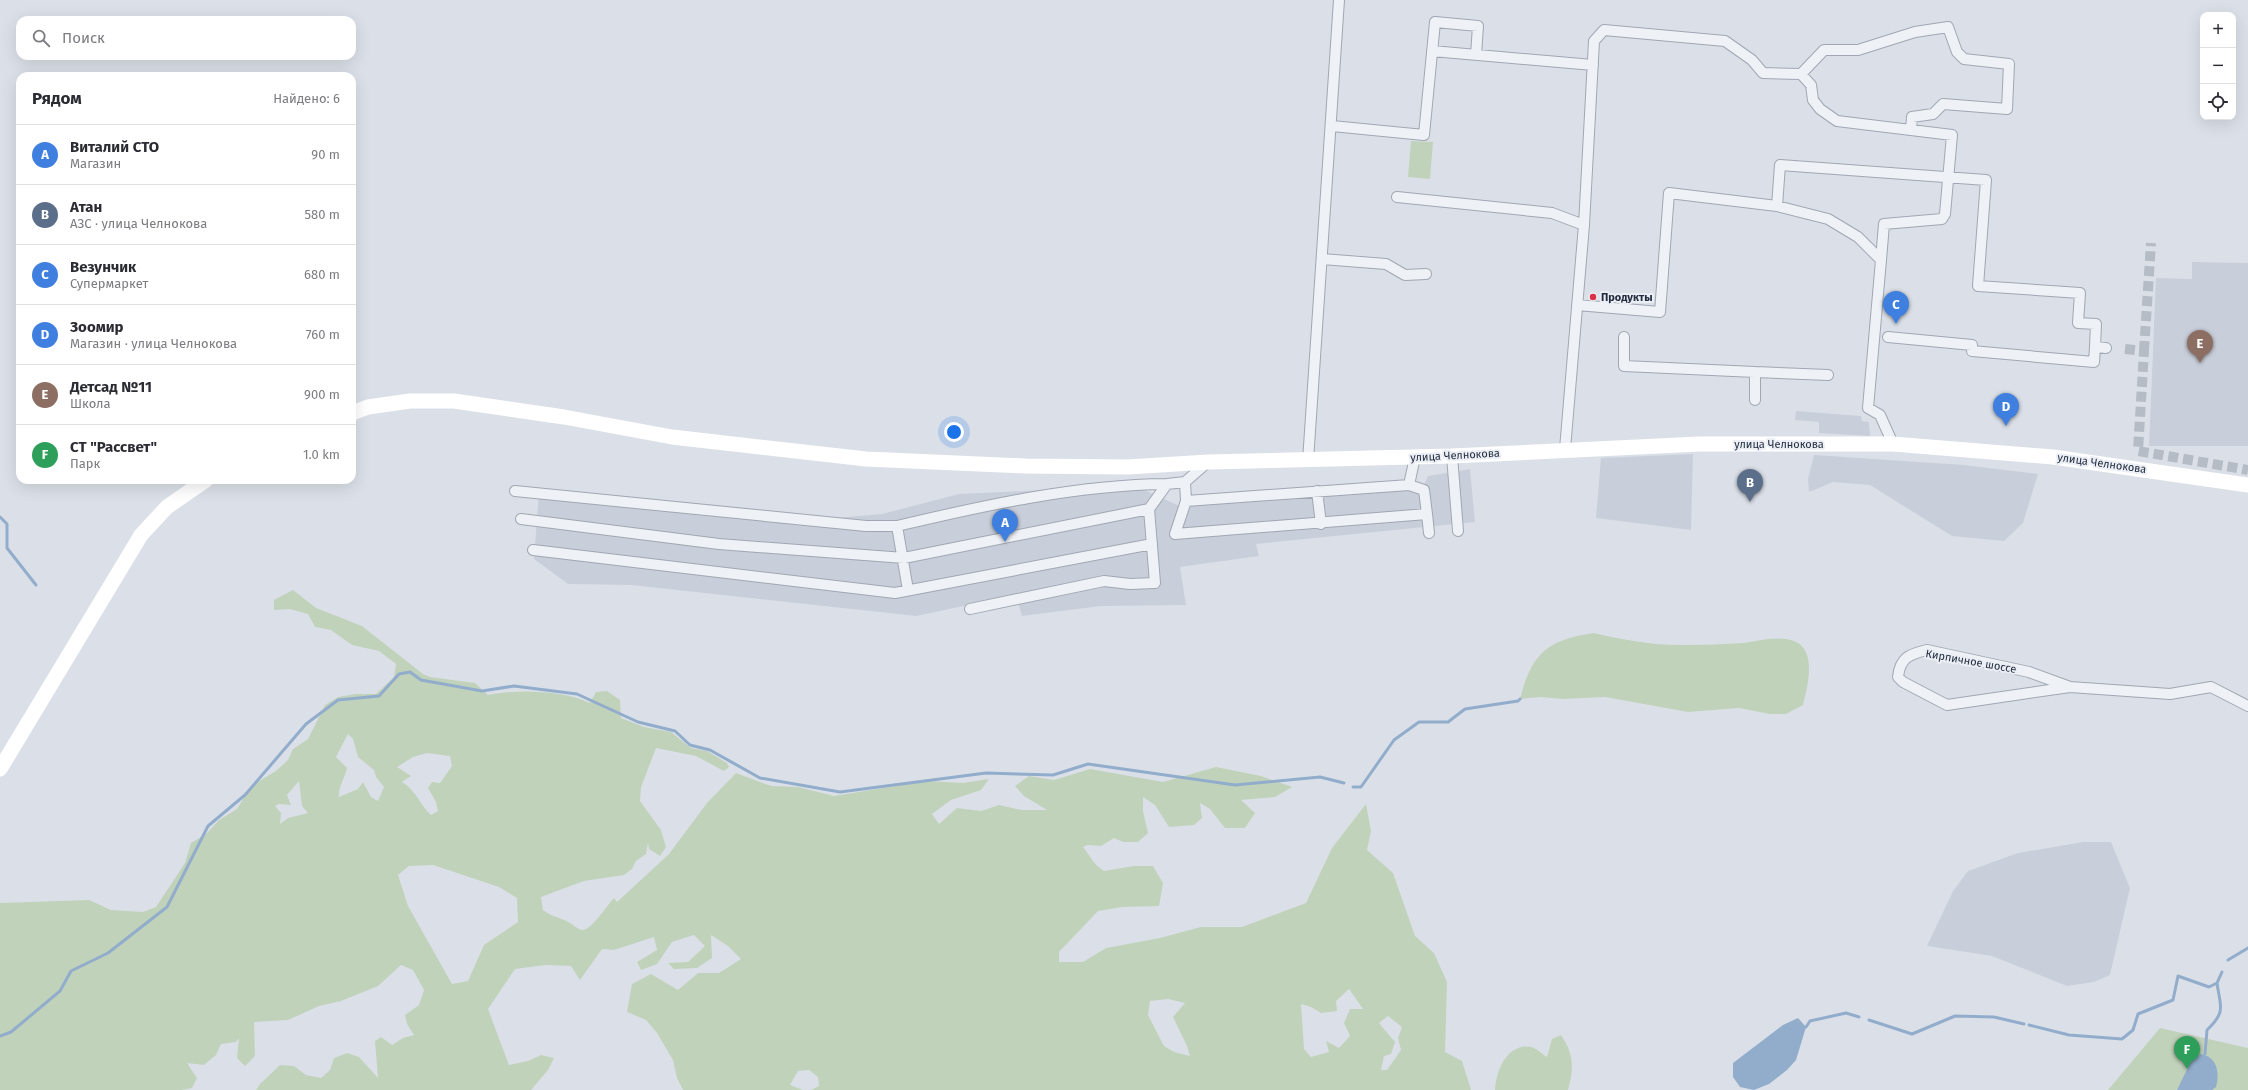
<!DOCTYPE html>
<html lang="ru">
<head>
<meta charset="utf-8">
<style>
  body { margin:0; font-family:"Fira Sans",sans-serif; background:#f7f7f7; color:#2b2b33 }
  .controls { position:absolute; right:12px; top:12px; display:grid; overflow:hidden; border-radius:8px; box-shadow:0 4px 16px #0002 }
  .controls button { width:36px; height:36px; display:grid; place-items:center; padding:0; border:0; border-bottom:1px solid #e1e1e2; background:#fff; color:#2b2b33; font:20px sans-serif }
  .you { position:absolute; left:954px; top:432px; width:14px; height:14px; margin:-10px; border:3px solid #fff; border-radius:50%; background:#1a73e8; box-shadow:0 0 0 6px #1a73e833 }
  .badge { display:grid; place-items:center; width:26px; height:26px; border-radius:50%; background:#dc3048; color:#fff; font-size:13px; font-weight:700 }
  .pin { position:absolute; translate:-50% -33px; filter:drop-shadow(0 1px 2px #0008) }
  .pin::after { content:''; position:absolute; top:21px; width:14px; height:12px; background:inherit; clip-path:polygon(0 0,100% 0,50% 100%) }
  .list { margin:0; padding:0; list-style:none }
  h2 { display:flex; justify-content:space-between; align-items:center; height:52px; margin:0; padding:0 16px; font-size:17px }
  h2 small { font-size:13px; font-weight:400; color:#7c7c81 }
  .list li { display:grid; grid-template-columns:26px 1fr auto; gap:12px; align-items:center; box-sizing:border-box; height:60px; padding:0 16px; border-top:1px solid #e1e1e2 }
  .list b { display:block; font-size:15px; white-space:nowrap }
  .list p { margin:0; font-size:13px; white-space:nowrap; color:#7c7c81 }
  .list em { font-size:13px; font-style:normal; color:#7c7c81 }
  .icon { flex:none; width:22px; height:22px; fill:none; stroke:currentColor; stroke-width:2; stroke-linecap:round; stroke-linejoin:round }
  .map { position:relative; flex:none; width:2248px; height:1090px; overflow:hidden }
  .search { position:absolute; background:#fff; box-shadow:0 4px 16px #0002; left:16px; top:16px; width:340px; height:44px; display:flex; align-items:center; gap:10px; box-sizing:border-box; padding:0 14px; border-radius:12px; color:#7c7c81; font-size:15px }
  .panel { position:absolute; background:#fff; box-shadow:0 4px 16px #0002; left:16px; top:72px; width:340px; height:412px; border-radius:12px }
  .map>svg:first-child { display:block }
</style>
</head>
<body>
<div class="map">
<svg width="2248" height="1090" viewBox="0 0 2248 1090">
  <rect width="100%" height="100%" fill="#dbe0e8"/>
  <path fill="#c9cfda" d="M2192,262L2248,263V446H2149L2156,278L2192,279Z
    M1796,411L1861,416L1862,421L1869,422L1870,436L1819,433V422L1795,420Z
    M1693,454L1691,530L1596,518L1601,458Z
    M1814,455L1964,465L2038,474L2023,523L2004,541L1952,536L1870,485L1833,482L1809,492L1808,479Z
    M1470,469L1475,522L1256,544L1259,556L1180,567L1186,605L1101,606L1022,616L1016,595L916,616L631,585L568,584L534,559L539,491L800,521L882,514L959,494L1135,486L1182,507L1423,487L1428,476Z
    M2083,842H2111L2130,888L2110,975L2094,982L2067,986L1992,956L1927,946L1953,891L1968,871L2018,853Z"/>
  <path fill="#c1d2bb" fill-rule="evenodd" d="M1411,141L1433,142L1430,179L1408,177Z
    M293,590L316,608L362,626L423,674L430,677L475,683L488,695C517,689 563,690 590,703L596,692L607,691L620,700L621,718L644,727L671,732L691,748L707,751L727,763L729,767L724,771L696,756L656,748L641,787L640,801L661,830L666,847L660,856L649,849L648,843L646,854L636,861L632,869L624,875L584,881L541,897L543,910C552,917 559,917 568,922C573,924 577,929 582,930C591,931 607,905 614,898L617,902L669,854L707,803L736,773L771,786L798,787L834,796L927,781L963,783L989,779L981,790L951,800L932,814L939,824L957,808L981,811L999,805L1022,810H1047L1024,796L1015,786L1029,776L1054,780L1090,769L1163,782L1216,767L1261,776L1292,787L1275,797L1241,800L1255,813L1245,828H1225L1210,809L1200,803L1202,818L1194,825L1169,827L1155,805L1143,797V811L1148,833L1138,842H1123L1114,838L1101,846L1088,845L1083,847L1096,865L1104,871L1134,866H1153L1163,883L1159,906L1122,907L1098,911L1059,952V962H1083L1106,948L1160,938L1201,927H1242L1306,903L1332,848L1366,804L1371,831L1367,850L1393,873L1415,936L1434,953L1447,982L1445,1052L1462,1061L1471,1090H811L819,1086L818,1077L809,1070L798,1071L790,1085L803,1090H683L677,1078L673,1060L657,1033L646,1020L627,1012L632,984L651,974L678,990L698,973H719L741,959L728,946L711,935L712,958L697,968L674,969L668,963L688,962L705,946L694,935L672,942L657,964L641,970L637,962L657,950L654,937L614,950L602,949L580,980L571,966L546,965L515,969L488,1009L509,1065L528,1061L541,1055L554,1058L548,1070L531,1090H256L260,1084L280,1065L294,1066L306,1075L321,1078L330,1070L334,1058L347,1053L359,1057L378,1078L375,1041L381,1037L392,1045L403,1038L414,1035L407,1024L405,1015L419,1005L424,990L413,970L401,965L378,986L341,1001L319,1006L288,1020L254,1022L255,1056L245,1066L237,1058L239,1038L236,1042L221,1044L216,1055L204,1065L187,1063L197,1078L192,1088L182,1090H0V903L89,900L111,910L143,912L156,907L185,863L191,843L206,834L219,820L237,809L251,786L276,771L288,760L293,749L308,739L325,705L338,697L355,694H376L394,677L396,664L379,651L352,645L331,630L315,627L308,614L290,609L274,610V600ZM348,734L353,739L358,757L374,770L376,777L384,787L378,801L371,797L363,782L358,789L339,797C338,787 345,778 347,768L336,757ZM427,753L450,756L452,766L440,783L432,782L428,788L436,802L438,811L431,815C420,805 416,790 402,782L411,776L397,767L413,757ZM299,781L302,806L308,813L288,818L280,824L281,813L275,806L279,804L291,805L287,795ZM433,865L499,887L517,898L518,922L484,945L468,981L452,984L408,906L398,875L409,866ZM1349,989L1363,1009H1350L1344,1023L1350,1036L1339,1048L1326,1041L1329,1052L1311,1057L1304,1049L1301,1004L1311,1007L1321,1013L1337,1011L1336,1001ZM1168,999L1185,1003L1173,1017L1187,1046L1190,1056L1174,1052L1164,1046L1148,1015L1150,1001ZM1388,1016L1402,1027L1398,1038L1401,1050L1387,1070H1381L1384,1056L1391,1054L1395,1042L1379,1023Z
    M1594,633C1624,640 1657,646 1688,645C1706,645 1725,644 1743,643C1758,641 1779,635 1794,641C1818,650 1807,688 1803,705L1786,714H1770L1739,708L1688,712L1605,697L1563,699L1541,697L1520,699C1532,652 1548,640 1594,633Z
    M2160,1028L2248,1048V1090H2108Z
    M1561,1035C1574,1054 1574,1068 1568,1090H1495C1496,1071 1507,1043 1531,1047C1536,1048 1542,1054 1547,1057L1552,1039Z"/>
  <path fill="#92adcc" d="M1798,1018L1806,1027L1796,1060L1787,1070L1769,1084L1754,1090L1740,1087L1733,1077V1063L1783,1025Z
    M2200,1054C2217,1056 2220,1072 2216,1087L2212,1090H2177L2190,1063Z"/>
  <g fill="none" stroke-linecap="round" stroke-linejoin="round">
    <path stroke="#92adcc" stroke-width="3" d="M0,517L7,524V548L36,585
      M1353,787H1361L1394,740L1419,722H1448L1465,709L1518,701L1520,699
      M2228,960L2248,948
      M1869,1020L1912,1034L1955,1016L1994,1017L2024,1024
      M2029,1025L2069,1035L2122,1039L2133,1030L2138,1014L2173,1000L2178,976L2209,987L2217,983L2222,972
      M1806,1027L1810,1021L1846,1013L1859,1017
      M0,1036L11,1032L60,991L71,971L108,953L167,907L208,826L245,795L306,724L338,700L379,696L399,674L410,672L421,680L482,691L514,686L577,694L638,722L675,731L690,745L710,750L760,778L840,792L986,773L1053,775L1088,764L1235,785L1320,777L1344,783
      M2205,1054L2207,1030C2227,1011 2220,1006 2217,983"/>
    <path stroke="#b6bcc6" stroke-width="10" stroke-dasharray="10 5" stroke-linecap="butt" d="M2125,349L2144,351L2138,451L2248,470
      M2144,351L2151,243"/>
    <defs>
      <path id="street" d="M1432,51L1593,65
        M1801,74L1811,85L1813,100L1820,109L1837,121L1952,135L1945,214L1942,219L1884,224L1881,260
        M1332,126L1424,135L1435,22L1478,26L1476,55
        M1397,197L1552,213L1584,225
        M1777,206L1780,165L1986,180L1978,286L2080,293L2078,323L2096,324L2095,347L2106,348
        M1322,259L1386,264L1405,275L1426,274
        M1577,305L1660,312L1669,193L1777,206L1828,219L1858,237L1881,260L1868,408L1880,415L1893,444
        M1624,337V366L1755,372V400
        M1888,337L1972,345V351L2094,362L2095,347
        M1755,372L1828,375
        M1565,449L1584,225L1594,41L1604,30L1725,41L1752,60L1763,73L1801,74L1824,50H1858L1915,32L1948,27L1957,52L1964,59L2009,64L2007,109L1943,104L1933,114L1912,117L1911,130
        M1452,456L1458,531
        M1308,461L1339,0
        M1185,482L1186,501L1175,534L1427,514L1424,490L1409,485L1186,501
        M1409,485L1415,457
        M515,491L866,526H897
        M1317,491L1321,524
        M1427,514L1429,533
        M521,519L719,544L904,558L1149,509
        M533,550L895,593L1152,544
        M908,590L897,526C986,505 1076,485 1167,484
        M970,609L1104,581L1130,584L1155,583L1149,509L1167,484L1185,482L1208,462
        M2070,687L2029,672L1927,650C1909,654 1900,658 1898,677L1903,682L1947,705L2070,687L2170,694L2211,687L2248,706"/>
    </defs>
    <use href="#street" stroke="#a0a7b2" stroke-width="12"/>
    <use href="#street" stroke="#eef1f5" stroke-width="10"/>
    <path stroke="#fff" stroke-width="15" d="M352,413L368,407L410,401H454L564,417L672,437L866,459L1025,466L1128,467L1208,462L1452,456L1699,444H1893L2053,457L2248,485
      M0,769L141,535L167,507L206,480"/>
  </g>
  <circle fill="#dc3048" stroke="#ebeff5" stroke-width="1.5" cx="1593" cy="297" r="4"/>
  <g text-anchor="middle" stroke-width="4" stroke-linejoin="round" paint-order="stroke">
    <g font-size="11" font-weight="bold" fill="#242d3f" stroke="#ebeff5" text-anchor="start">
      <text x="1601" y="301">Продукты</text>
    </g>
    <g font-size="11" fill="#242d3f" stroke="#ebeff5">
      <text x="1779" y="448">улица Челнокова</text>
      <text transform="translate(1455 455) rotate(-3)" y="4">улица Челнокова</text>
      <text transform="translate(2102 463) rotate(8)" y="4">улица Челнокова</text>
      <text transform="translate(1971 661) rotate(10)" y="4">Кирпичное шоссе</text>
    </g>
  </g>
</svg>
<div class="controls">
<button>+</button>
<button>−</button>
<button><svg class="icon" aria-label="locate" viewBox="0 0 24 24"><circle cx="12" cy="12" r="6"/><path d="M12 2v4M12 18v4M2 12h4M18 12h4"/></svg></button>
</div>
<div class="you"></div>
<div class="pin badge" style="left:1005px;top:542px;background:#3f7fe0">A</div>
<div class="pin badge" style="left:1750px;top:502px;background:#5c6f8a">B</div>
<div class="pin badge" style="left:1896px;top:324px;background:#3f7fe0">C</div>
<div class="pin badge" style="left:2006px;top:426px;background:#3f7fe0">D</div>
<div class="pin badge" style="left:2200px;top:363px;background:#8d6e63">E</div>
<div class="pin badge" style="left:2187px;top:1069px;background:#2e9e5b">F</div>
<div class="search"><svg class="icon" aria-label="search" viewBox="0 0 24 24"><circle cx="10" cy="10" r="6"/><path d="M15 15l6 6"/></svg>Поиск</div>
<section class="panel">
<h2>Рядом<small>Найдено: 6</small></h2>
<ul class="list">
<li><span class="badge" style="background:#3f7fe0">A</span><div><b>Виталий СТО</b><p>Магазин</p></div><em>90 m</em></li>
<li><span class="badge" style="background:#5c6f8a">B</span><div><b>Атан</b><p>АЗС · улица Челнокова</p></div><em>580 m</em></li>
<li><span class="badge" style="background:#3f7fe0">C</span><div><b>Везунчик</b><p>Супермаркет</p></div><em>680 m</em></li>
<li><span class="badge" style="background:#3f7fe0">D</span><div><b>Зоомир</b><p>Магазин · улица Челнокова</p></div><em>760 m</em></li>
<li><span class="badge" style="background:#8d6e63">E</span><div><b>Детсад №11</b><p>Школа</p></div><em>900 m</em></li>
<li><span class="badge" style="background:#2e9e5b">F</span><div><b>СТ &quot;Рассвет&quot;</b><p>Парк</p></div><em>1.0 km</em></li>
</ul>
</section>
</div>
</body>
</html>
